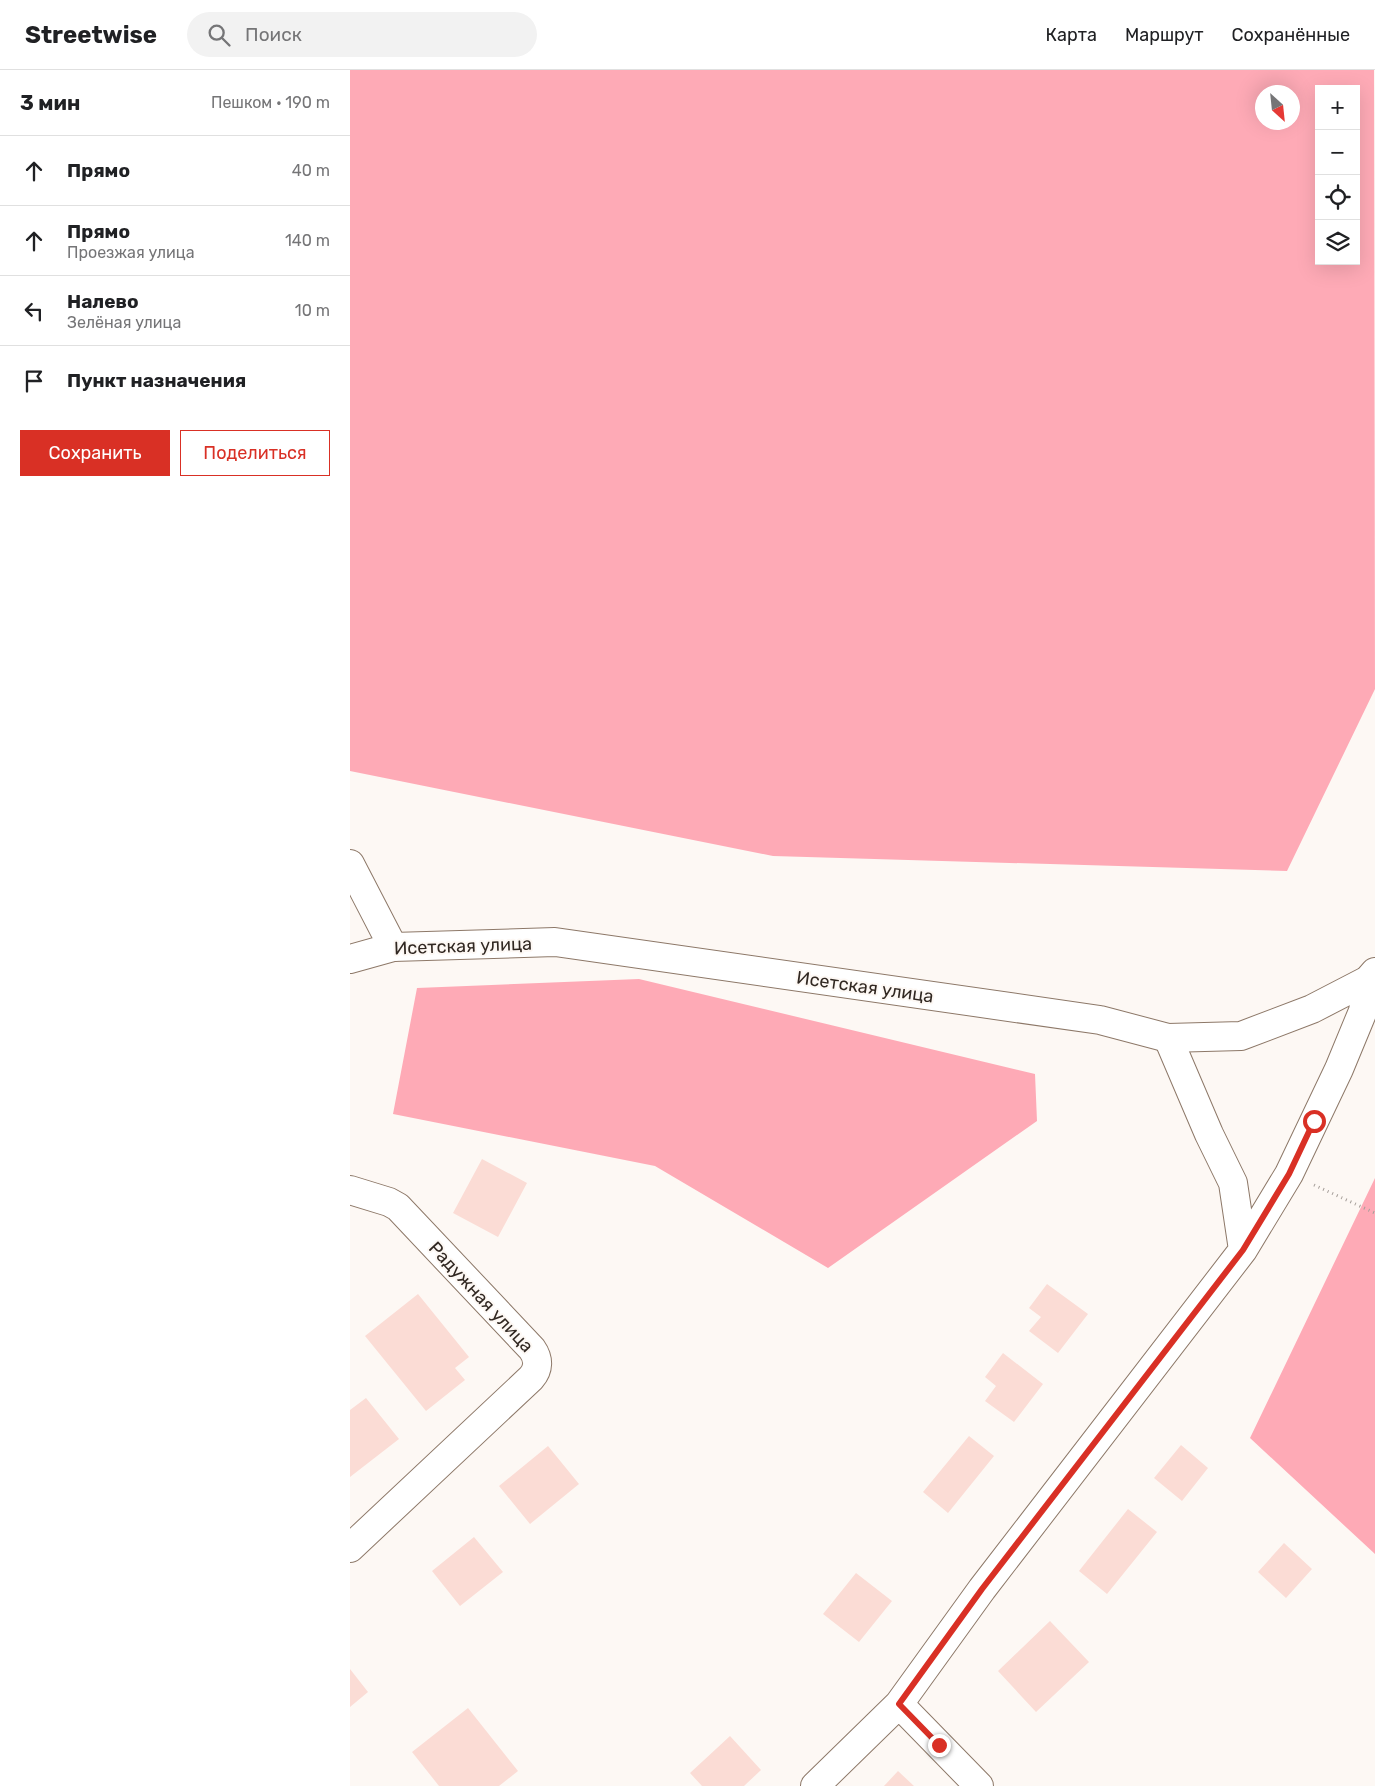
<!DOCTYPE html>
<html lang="ru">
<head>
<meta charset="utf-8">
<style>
  body { margin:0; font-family:Rubik,sans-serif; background:#f2f2f2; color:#202124 }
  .controls { position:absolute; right:15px; top:15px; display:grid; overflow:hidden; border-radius:0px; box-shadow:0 5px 20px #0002 }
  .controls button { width:45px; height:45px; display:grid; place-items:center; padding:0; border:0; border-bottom:1px solid #e0e0e0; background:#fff; color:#202124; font:25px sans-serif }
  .compass { position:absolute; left:905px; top:15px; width:45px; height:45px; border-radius:50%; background:#fff; box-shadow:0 5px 20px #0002; rotate:153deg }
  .stop { position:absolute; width:15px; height:15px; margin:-11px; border:4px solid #d93025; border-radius:50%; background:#fff }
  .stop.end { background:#d93025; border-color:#fff; box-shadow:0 1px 5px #0008 }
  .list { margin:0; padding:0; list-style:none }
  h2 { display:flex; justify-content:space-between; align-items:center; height:65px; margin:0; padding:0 20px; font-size:21px }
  h2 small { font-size:16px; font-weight:400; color:#757577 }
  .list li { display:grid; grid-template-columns:32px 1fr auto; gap:15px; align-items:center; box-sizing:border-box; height:70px; padding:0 20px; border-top:1px solid #e0e0e0 }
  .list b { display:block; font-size:19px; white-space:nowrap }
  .list p { margin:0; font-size:16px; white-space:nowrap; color:#757577 }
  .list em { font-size:16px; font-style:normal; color:#757577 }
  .actions { display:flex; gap:10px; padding:15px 20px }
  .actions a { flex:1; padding:11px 0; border:1px solid #d93025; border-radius:0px; text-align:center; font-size:18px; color:#d93025 }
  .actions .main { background:#d93025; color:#fff }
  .icon { flex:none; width:28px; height:28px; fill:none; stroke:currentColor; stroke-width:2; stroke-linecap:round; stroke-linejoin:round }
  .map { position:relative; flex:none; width:1025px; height:1716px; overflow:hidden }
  header { display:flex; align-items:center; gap:30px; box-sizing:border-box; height:70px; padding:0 25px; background:#fff; border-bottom:1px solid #e0e0e0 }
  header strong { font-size:24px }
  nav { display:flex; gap:28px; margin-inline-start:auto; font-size:18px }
  .search { width:350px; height:45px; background:#f2f2f2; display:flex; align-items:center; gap:12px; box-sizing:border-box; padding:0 18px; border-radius:28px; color:#757577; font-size:19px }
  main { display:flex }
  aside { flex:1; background:#fff }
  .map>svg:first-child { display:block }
</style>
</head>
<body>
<header>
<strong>Streetwise</strong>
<div class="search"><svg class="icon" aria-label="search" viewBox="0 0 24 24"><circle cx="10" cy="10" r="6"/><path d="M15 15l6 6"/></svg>Поиск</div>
<nav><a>Карта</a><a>Маршрут</a><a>Сохранённые</a></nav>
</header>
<main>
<aside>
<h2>3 мин<small>Пешком · 190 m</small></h2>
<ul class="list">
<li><svg class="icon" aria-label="ahead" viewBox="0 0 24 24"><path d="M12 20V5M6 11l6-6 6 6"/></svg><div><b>Прямо</b></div><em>40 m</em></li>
<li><svg class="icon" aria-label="ahead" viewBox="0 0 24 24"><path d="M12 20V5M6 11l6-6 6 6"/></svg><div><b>Прямо</b><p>Проезжая улица</p></div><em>140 m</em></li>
<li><svg class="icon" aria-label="left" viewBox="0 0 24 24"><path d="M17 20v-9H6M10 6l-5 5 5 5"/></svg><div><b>Налево</b><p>Зелёная улица</p></div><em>10 m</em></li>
<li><svg class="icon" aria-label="arrive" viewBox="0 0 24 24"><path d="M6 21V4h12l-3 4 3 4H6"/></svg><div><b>Пункт назначения</b></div></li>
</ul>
<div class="actions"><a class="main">Сохранить</a><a>Поделиться</a></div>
</aside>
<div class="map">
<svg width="1025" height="1716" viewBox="0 0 1025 1716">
  <rect width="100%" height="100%" fill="#fdf8f4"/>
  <path fill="#feaab6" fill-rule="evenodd" d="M0,0H1024L1025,619L937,801L423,786L0,701ZM969,19H1006V191H969ZM912,22H942V52H912Z
    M289,909L685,1004L687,1051L478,1198L305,1096L43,1044L67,918Z
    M1025,1108V1484L900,1368Z"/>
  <path fill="#fbdcd5" d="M132,1089L177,1113L148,1167L103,1143Z
    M697,1214L738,1244L708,1283L679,1261L691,1247L679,1238Z
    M68,1224L119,1287L105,1298L115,1310L76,1341L15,1266Z
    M653,1283L693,1314L664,1352L635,1331L646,1316L635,1307Z
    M16,1328L49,1369L0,1407V1340Z
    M619,1366L644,1386L598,1443L573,1422Z
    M831,1375L858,1398L832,1431L804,1408Z
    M198,1376L229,1414L180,1454L149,1416Z
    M778,1439L807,1462L757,1524L729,1501Z
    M124,1467L153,1502L110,1536L82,1501Z
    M934,1473L962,1499L936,1528L908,1502Z
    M506,1503L542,1531L509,1572L473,1544Z
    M700,1551L739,1592L686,1642L648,1601Z
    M0,1599L18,1622L0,1637Z
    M118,1638L168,1701L149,1716H89L62,1682Z
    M380,1666L411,1700L394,1716H352L340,1703Z
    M548,1701L564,1716H534Z"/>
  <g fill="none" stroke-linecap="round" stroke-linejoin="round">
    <defs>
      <path id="minor" d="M0,794L43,877
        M818,968L859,1064L883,1113L893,1180
        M0,1120L39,1132L48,1137L182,1279C189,1289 189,1299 181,1308L0,1478
        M549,1634L629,1716
        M465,1716L549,1634L632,1519L893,1180L939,1104L989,999L1013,941L1018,910"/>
      <path id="major" d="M0,889L43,877L205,872L750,950L818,968L891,966L962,939L1018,910L1025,902"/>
    </defs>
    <use href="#minor" stroke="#8d7868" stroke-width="30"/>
    <use href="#major" stroke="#8d7868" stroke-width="30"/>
    <path stroke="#a59e99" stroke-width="3" stroke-dasharray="1 4" stroke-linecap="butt" d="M964,1115L1025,1143"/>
    <use href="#minor" stroke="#fff" stroke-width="28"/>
    <use href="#major" stroke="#fff" stroke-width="28"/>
  </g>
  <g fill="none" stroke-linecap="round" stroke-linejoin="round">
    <path stroke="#d93025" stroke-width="6" d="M589,1675L549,1634L632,1519L893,1180L939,1104L964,1051"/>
  </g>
  <g text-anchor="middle" stroke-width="4" stroke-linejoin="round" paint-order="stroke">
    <g font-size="18" fill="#312822" stroke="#fdf8f4">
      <text transform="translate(113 876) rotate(-2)" y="6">Исетская улица</text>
      <text transform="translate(515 917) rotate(8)" y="6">Исетская улица</text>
      <text transform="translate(131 1227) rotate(47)" y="6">Радужная улица</text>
    </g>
  </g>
</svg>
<div class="controls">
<button>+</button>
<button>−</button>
<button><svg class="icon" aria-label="locate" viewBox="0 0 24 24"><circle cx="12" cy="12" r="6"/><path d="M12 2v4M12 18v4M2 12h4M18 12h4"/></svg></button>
<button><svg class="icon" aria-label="layers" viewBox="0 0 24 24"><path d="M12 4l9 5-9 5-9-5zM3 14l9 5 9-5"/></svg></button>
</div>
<svg class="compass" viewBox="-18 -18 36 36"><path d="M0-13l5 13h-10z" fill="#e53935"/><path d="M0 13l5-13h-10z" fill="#757577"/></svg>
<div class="stop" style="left:964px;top:1051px"></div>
<div class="stop end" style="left:589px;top:1675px"></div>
</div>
</main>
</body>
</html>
